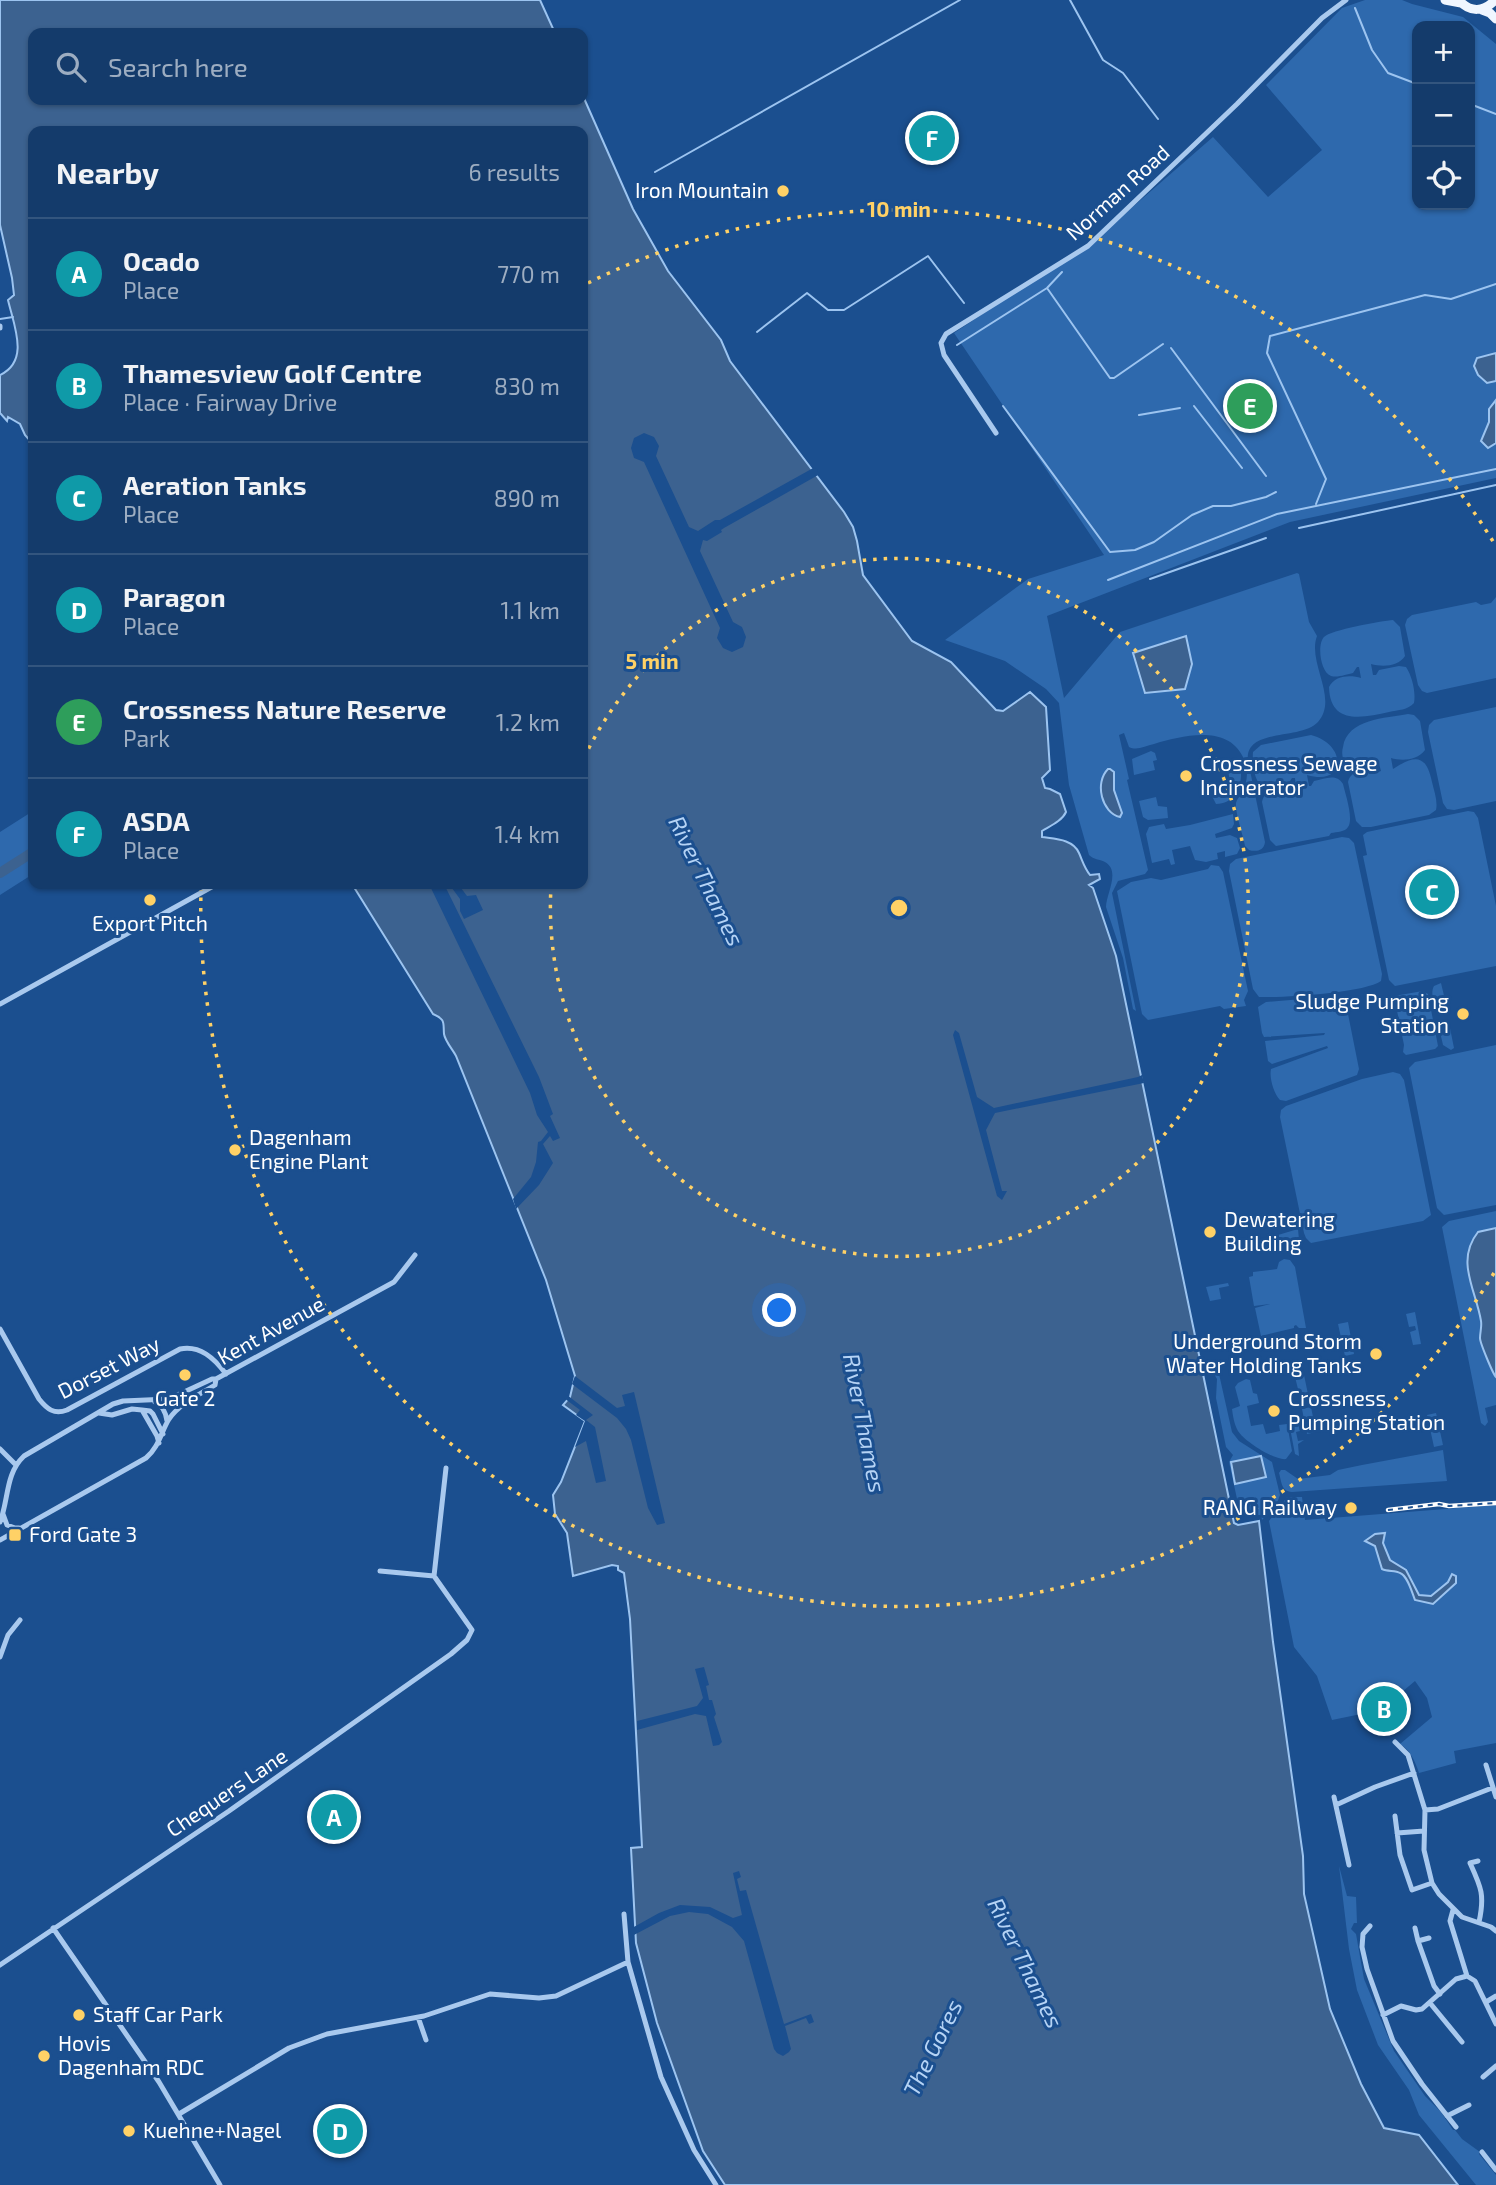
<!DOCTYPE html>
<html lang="en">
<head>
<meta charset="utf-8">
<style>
  body { margin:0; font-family:"Exo 2",sans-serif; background:#1d4271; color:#f1f3f6 }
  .controls { position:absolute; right:21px; top:21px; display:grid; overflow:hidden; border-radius:14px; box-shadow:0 2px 5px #0004 }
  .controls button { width:63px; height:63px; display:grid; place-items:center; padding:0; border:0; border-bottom:2px solid #33557e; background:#143b6b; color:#f1f3f6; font:35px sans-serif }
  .you { position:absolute; left:780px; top:1311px; width:24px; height:24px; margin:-18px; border:5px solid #fff; border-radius:50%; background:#1a73e8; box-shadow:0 0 0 10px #1a73e833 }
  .badge { display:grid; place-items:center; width:46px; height:46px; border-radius:50%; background:#8c9099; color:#fff; font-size:23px; font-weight:700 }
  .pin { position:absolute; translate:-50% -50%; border:4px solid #fff; box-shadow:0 2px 7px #0006 }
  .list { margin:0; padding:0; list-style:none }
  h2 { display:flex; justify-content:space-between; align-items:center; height:91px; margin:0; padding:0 28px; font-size:30px }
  h2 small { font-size:23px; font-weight:400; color:#9dadc1 }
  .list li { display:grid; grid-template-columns:46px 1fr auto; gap:21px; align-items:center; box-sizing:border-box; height:112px; padding:0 28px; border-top:2px solid #33557e }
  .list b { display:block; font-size:26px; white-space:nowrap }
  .list p { margin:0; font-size:23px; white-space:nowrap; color:#9dadc1 }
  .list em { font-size:23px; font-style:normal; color:#9dadc1 }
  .icon { flex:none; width:38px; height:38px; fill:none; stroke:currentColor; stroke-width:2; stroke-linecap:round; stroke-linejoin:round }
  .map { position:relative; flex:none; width:1496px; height:2185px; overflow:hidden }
  .search { position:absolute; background:#143b6b; box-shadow:0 2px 5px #0004; left:28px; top:28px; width:560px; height:77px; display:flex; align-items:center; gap:18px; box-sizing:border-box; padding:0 24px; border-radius:14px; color:#9dadc1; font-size:26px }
  .panel { position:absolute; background:#143b6b; box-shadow:0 2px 5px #0004; left:28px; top:126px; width:560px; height:763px; border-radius:14px }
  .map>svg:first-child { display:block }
</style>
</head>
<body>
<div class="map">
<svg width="1496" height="2185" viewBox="0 0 1496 2185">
  <rect width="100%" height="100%" fill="#1b4f8f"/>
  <path fill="#2e69ad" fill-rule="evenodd" d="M1365,0H1402L1412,4L1463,17L1496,44V478L1290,522L1047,616L1064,698L1120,632L1297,573L1299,574L1309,622L1317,636C1307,663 1339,698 1318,722C1300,741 1244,727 1248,761L1265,842C1264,851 1256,852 1249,850L1245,846C1243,835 1235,813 1236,803C1237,799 1239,797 1241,794C1248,783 1249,769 1243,757C1227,724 1182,736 1154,744C1145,746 1137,751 1129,747L1124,733L1119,735L1129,779L1127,780L1148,870L1145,874L1118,881L1112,893L1136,1011L1133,1009L1123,958L1106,907C1106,894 1121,871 1105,862C1099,859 1094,860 1089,855L1069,785L1059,703L1046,689L1005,661L945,640L1028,579L1104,555L954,333L1097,238L1213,137L1268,197L1322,150L1266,85L1342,8ZM1417,26H1470V205H1417Z
    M1496,597V678L1427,693L1422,691L1418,685L1405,625L1407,619L1412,615L1476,602L1481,605L1491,603Z
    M1393,620L1400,627L1405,656C1398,667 1382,667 1371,664L1373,675H1376L1379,670L1399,666L1406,667C1412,676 1416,692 1414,703C1408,710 1398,710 1389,712C1362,718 1330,725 1329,687C1335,675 1351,675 1361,678L1359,667H1357L1353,673C1347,674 1338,678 1331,676C1320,672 1317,644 1324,637C1330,630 1382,621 1393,620Z
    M1496,707V801L1454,810L1447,809L1443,803L1428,732L1429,725L1434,720Z
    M1408,714L1414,715L1420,721L1425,750C1417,761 1401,761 1391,758L1393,769C1413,756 1426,752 1432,782C1434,791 1438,801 1436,810L1429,815L1371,827H1362L1356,821L1348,782C1351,770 1363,771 1373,769L1378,772L1381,771L1378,760C1370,767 1359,772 1347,768C1343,761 1341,754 1343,747C1347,719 1386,718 1408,714Z
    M1311,735C1347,744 1347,787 1307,775L1309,786H1311L1314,781C1325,779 1336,773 1343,784C1345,793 1354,819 1348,827C1345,832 1337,832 1331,833L1329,836L1276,846L1270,840L1262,802C1265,786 1285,786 1296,789L1295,778H1292L1288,784C1282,785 1272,789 1266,788C1254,786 1252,762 1253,752L1261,745Z
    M1151,751L1155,753L1157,760L1153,761L1155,770L1134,775L1132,759Z
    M1239,761C1245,779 1238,804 1216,804L1212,796L1232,790L1227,766Z
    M1156,797L1158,806L1167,807L1168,818L1148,820L1143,817L1139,801Z
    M33,811V874L0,895V832Z
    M1468,811L1474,812L1478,818L1496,906V966L1395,986L1389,980L1363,856L1367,855L1363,835L1367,832Z
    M1233,814L1234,824L1232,828L1215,834L1216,838L1230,835L1237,838L1240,848L1237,854L1225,857V851L1217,853L1218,859L1206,862L1195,860L1190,846L1172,850L1175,864L1171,865L1169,859L1152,863L1146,834L1149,827L1164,824L1166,829L1190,825Z
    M1342,837L1349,838L1354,843L1382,974L1381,981C1364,993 1282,998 1259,997L1253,989L1229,871L1230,864L1236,859Z
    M1211,865L1219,866L1223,872L1248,991L1244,1000L1246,1006L1224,1009L1220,1006L1148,1020L1142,1014L1117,891L1131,882L1151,878L1161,880L1208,869Z
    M1441,983L1446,1004L1437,1006C1432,1001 1431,991 1434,986Z
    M1423,991L1428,994L1438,1046L1435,1049L1406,1055L1403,1052L1404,1045L1394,996Z
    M1337,996L1343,999L1346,1004L1359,1069L1357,1075L1286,1101L1280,1100C1274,1094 1269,1078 1271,1069L1328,1048L1327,1046L1272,1064L1268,1061L1265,1041L1324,1035L1325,1033L1264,1037L1262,1033L1258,1007L1266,1002Z
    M1450,1028L1454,1048L1451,1050L1443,1045L1440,1032L1443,1029Z
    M1496,1045V1205L1444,1215L1437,1208L1409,1068L1415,1062Z
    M1393,1072L1400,1074L1404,1080L1431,1215L1423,1221L1311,1243L1306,1238L1304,1233L1280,1117L1281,1110L1286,1106L1362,1079Z
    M1496,1211V1405L1485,1408L1488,1422L1485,1426L1481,1423L1442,1227L1449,1221Z
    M1298,1229L1299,1240C1291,1252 1272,1256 1259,1251V1246L1278,1240V1235Z
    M1284,1259L1290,1260L1295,1267L1306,1328H1299L1296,1325L1294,1326V1328L1261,1336L1255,1308L1270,1304L1254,1306L1249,1277L1253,1276V1272L1277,1269L1279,1262Z
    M1228,1283L1229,1286L1219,1288L1221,1299L1210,1301L1206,1287Z
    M1415,1312L1421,1344L1413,1345L1410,1332L1416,1330L1415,1326L1409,1327L1406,1314Z
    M1348,1322L1354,1354L1345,1356L1338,1324Z
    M1217,1365L1232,1432L1239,1441L1272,1462L1280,1495L1277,1503L1262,1520L1261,1515H1245L1239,1508L1229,1462L1233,1455L1226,1447L1216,1398L1217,1379L1210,1367Z
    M1304,1375L1309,1399L1301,1401L1295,1377Z
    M1246,1379L1250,1380L1253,1393L1257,1394L1259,1403L1247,1406L1251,1426L1263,1424L1266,1434L1280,1431L1279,1425L1287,1424L1292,1451L1286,1459C1275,1461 1244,1441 1238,1431C1234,1424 1233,1416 1232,1409L1240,1406L1235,1387L1238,1383Z
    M1311,1407L1316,1432L1307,1434L1302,1409Z
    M1436,1413L1443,1445L1434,1447L1427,1415Z
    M1298,1421L1300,1431L1296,1432L1298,1441L1304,1440L1298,1444L1299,1456L1295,1454L1289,1423Z
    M1443,1450L1447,1481L1292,1492C1281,1491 1282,1483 1279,1473L1281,1470H1285L1298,1479L1330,1475L1338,1470L1362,1465Z
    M1287,1497H1302L1305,1520L1496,1505V1743L1454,1751L1456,1763L1419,1773C1415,1761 1411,1751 1400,1744L1432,1717L1427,1698L1415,1681L1390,1702L1366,1713L1332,1720L1317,1676L1294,1647L1269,1521Z
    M1339,1866L1347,1896L1356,1897L1357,1923H1354L1351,1929L1356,1934L1364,1979L1394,2051L1425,2096L1441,2112L1453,2130H1455L1462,2139L1480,2152L1479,2154L1496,2175V2185H1476L1419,2115L1409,2090L1378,2045L1357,1990L1349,1949Z"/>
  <path fill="#3c6290" stroke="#9cc4f0" stroke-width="2" d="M0,0H540L555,33H33V100H583V96L633,209L668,271L721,340L730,361L844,512L853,527L857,541L863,575L912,641L951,662L996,710L1003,711L1030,692L1046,707L1050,770L1042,778L1045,788L1050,789L1060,794L1066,812C1062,821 1050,826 1042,831V837C1055,839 1073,839 1079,853C1083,862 1084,867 1090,875L1099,874L1100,879L1089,885L1093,888L1116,956L1234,1523L1238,1525L1259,1521L1273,1642L1303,1856L1304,1894L1330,2009L1361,2084L1384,2128L1419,2135L1458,2185H725L703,2151L657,2023L636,1943L631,1848L642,1847L630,1619L624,1573L618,1570V1566L612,1565L573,1576L567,1533L555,1514L553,1495L561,1482L585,1421L563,1405L570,1397L575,1376L546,1280L456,1056C453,1050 445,1041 444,1034C443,1022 446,1020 433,1014L352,884H583V131H33V444L25,435L20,424L8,417L7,421L0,413V375C30,361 14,326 8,300L14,295L12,278L0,225Z
    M1496,353V381L1487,383L1478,375L1474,366L1477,358Z
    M1496,400V443L1488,448L1481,441L1489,422V409Z
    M1186,636L1192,664L1185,689L1145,693L1133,653Z
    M1108,769H1110L1114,772V790L1122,813L1120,817C1102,813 1094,783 1108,769Z
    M1496,1228V1377C1493,1374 1480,1343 1480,1338C1480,1332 1482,1327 1481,1321C1476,1290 1455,1261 1478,1232Z
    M1261,1456L1266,1477L1235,1484L1231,1462Z
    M1385,1533L1383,1543L1390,1560L1406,1570L1419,1595L1431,1596L1448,1582L1452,1574L1456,1576V1583L1433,1604L1415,1600C1412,1593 1408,1576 1400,1573C1395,1570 1388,1572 1382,1569L1375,1546L1365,1541L1375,1534Z"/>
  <path fill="#1b4f8f" d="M644,433L654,437L659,446L656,456L689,527L698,531L715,520H720L815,467L820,474L724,528L721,530L722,532L707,541L703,540L700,551L733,622L742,627L746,637L743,647L732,652L723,648L717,638L720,628L644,462L634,458L631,448L634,438Z
    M429,884H444L539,1077L553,1114L550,1116L560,1138L553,1141L550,1136L543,1144L553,1163L539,1185L516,1209L513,1199L531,1177L536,1162L538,1142L541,1141L548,1132L537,1115L530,1093Z
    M449,884H458L467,896L476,895L483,910L464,919L460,911V899Z
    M955,1030L959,1033L977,1097L994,1108L1138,1077L1142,1075L1144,1083L995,1113L986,1130L1002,1191H1007L1002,1200L997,1196L953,1035Z
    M575,1376L617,1408L625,1406L622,1395L634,1392L665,1523L657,1525L648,1508L631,1440L626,1429L617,1418L572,1384Z
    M567,1395L593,1415L586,1420L595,1427L606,1481L596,1483L586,1441L575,1447L585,1421L576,1415L580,1410L564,1398Z
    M704,1667L709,1685L706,1686L709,1700H712L716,1714L714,1717L722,1742L719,1745L713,1746L706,1716L695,1714L637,1730V1721L697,1706L703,1698L695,1669Z
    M739,1871L741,1877L737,1879L740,1891L746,1890L784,2024L811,2014L814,2022L809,2024L806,2018L785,2026L791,2049L789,2052L783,2056L777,2053L774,2049L744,1941L732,1927L708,1914L689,1912L670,1916L632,1936V1928L659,1913L680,1905L710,1907L733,1918L742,1915L733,1873Z"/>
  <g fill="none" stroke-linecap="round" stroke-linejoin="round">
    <path stroke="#9cc4f0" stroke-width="2" d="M1070,0L1103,60L1123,73L1158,119
      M1355,8L1372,50L1388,73L1417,84
      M1470,104L1496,114
      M655,172L960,0
      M1047,288L1110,378H1114L1163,344
      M0,319L13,317
      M757,332L807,293L828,310H844L928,256L964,303
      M957,345L1047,288L1062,272
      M1171,348L1266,476
      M1003,406L1110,552L1135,550L1154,542L1192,515L1213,506H1231L1266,497L1276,492
      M1194,406L1242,468
      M1139,415L1180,408
      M1316,504L1326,479L1267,353L1270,336L1425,295L1451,299L1496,284
      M1299,528L1496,485
      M1150,579L1266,538
      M1108,580L1277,514L1496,469"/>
    <path stroke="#3c6290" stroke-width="10" d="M0,873L33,852"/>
    <path stroke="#a9c9ee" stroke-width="5" d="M0,326V328
      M996,433L944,355L941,343L946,334L1088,246L1237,104L1322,18L1346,0
      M0,1004L217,884
      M0,1329L39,1399C47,1409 54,1415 67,1410L180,1349C200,1345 214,1358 226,1374
      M155,1402C162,1405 166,1413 167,1421
      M142,1410L150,1411L153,1414L163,1434
      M99,1413L112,1415L132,1409L142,1410L157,1436L159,1443
      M0,1449L16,1465
      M3,1514L7,1525L15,1528H19
      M0,1522C9,1499 5,1474 24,1456L113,1404L123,1401L169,1399L212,1379H216L394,1282L415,1255
      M0,1540L146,1458C159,1447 161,1432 169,1419C180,1403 199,1395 215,1385L216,1379
      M434,1576L446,1468
      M0,1657L8,1635L20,1620
      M1395,1742L1408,1755L1425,1810L1424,1850L1432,1883L1439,1894L1462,1917L1491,1927L1496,1931
      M1486,1765L1496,1797
      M1334,1797L1349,1865
      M1336,1805L1375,1787L1414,1773
      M1425,1810L1438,1809L1492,1788
      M1395,1816L1400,1855L1412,1890L1432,1883
      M1397,1833L1424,1831
      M1478,1861L1470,1863C1481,1887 1485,1895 1479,1922
      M1453,1910L1450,1921L1467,1976
      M624,1914L628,1962L661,2077L694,2150L716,2185
      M1370,1926L1363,1934L1362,1947L1367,1969L1393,2041L1422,2084L1456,2127
      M53,1928L159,2082L220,2185
      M1415,1928L1418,1941
      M1429,1938L1418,1941L1434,1986L1440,1994
      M0,1965L229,1811L451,1654L467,1640L472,1630L434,1576L380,1571
      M1486,2002L1496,1996
      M1430,2003L1462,2042
      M1383,2015L1401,2006L1416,2010L1422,2009L1456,1979L1467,1976L1475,1981L1496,2024
      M418,2017L426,2040
      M1483,2077L1496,2066
      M179,2114L289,2048L327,2034L424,2016L490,1994L539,1998L556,1996L628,1962
      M1447,2116L1469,2105
      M1482,2152L1496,2170"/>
    <path stroke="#f0f6ff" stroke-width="9" d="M1445,0L1461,3
      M1459,0C1470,13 1484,12 1495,0
      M1482,10L1490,13L1496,19"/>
    <defs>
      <path id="rail" d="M1388,1510L1439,1504L1449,1506L1496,1503"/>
    </defs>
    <use href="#rail" stroke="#fff" stroke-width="4.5"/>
    <use href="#rail" stroke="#1b4f8f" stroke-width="2" stroke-dasharray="5" stroke-linecap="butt"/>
  </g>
  <g fill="none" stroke="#ffd166" stroke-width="3.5" stroke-dasharray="3.5 7">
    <path d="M584 758A349 349 0 1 1 551 887"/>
    <path d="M1494 1273A698 698 0 0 1 201 890M588 283A698 698 0 0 1 1494 543"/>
  </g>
  <g fill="#ffd166" stroke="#1b4f8f" stroke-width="2.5">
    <circle cx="783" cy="191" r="7"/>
    <circle cx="1186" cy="776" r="7"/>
    <circle cx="150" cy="900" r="7"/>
    <circle cx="1463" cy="1014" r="7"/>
    <circle cx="235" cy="1150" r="7"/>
    <circle cx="1210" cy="1232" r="7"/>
    <circle cx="1376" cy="1354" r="7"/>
    <circle cx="185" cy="1375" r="7"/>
    <circle cx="1274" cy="1411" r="7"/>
    <circle cx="1351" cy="1508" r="7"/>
    <rect x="8" y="1528" width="14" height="14" rx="3.5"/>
    <circle cx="79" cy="2015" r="7"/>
    <circle cx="44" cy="2056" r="7"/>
    <circle cx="129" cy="2131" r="7"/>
  </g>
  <g text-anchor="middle" stroke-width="6" stroke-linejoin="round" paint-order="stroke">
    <g font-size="21" fill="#fff" stroke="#1b4f8f" text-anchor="start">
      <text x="769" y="198" text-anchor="end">Iron Mountain</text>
      <text x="1200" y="771">Crossness Sewage<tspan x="1200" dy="24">Incinerator</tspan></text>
      <text x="150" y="931" text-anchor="middle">Export Pitch</text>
      <text x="1449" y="1009" text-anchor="end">Sludge Pumping<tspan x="1449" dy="24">Station</tspan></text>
      <text x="249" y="1145">Dagenham<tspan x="249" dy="24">Engine Plant</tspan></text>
      <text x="1224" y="1227">Dewatering<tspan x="1224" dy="24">Building</tspan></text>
      <text x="1362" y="1349" text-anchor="end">Underground Storm<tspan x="1362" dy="24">Water Holding Tanks</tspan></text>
      <text x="185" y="1406" text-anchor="middle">Gate 2</text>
      <text x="1288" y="1406">Crossness<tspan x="1288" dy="24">Pumping Station</tspan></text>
      <text x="1337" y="1515" text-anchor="end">RANG Railway</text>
      <text x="29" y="1542">Ford Gate 3</text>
      <text x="93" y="2022">Staff Car Park</text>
      <text x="58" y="2051">Hovis<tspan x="58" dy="24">Dagenham RDC</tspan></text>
      <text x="143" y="2138">Kuehne+Nagel</text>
    </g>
    <g font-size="21" fill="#fff" stroke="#1b4f8f">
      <text transform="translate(1118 193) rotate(-42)" y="7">Norman Road</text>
      <text transform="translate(271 1331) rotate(-29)" y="7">Kent Avenue</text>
      <text transform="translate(109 1368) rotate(-27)" y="7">Dorset Way</text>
      <text transform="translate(227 1793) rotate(-34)" y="7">Chequers Lane</text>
    </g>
    <g font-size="23" font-style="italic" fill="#b5d3f5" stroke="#1b4f8f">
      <text transform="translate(706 881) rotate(64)" y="8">River Thames</text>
      <text transform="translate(864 1423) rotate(79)" y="8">River Thames</text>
      <text transform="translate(1025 1963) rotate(64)" y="8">River Thames</text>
      <text transform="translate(933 2048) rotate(-64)" y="8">The Gores</text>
    </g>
  </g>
  <circle cx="899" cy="908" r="10" fill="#ffd166" stroke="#1b4f8f" stroke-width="3.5"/>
  <g font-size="21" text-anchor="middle" font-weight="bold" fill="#ffd166" stroke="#1b4f8f" stroke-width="6" stroke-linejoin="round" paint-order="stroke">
    <text x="899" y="217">10 min</text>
    <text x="652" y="669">5 min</text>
  </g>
</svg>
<div class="controls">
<button>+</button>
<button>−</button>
<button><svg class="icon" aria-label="locate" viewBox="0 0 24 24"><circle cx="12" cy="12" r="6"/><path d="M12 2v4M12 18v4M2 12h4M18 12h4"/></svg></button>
</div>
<div class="you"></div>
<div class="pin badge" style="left:334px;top:1817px;background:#0f9aa8">A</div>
<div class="pin badge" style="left:1384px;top:1709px;background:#0f9aa8">B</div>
<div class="pin badge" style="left:1432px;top:892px;background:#0f9aa8">C</div>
<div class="pin badge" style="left:340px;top:2131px;background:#0f9aa8">D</div>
<div class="pin badge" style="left:1250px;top:406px;background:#2e9e5b">E</div>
<div class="pin badge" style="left:932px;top:138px;background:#0f9aa8">F</div>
<div class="search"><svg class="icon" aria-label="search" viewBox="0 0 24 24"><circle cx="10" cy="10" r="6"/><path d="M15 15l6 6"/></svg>Search here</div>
<section class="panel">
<h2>Nearby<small>6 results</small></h2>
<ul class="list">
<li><span class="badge" style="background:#0f9aa8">A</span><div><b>Ocado</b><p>Place</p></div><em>770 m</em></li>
<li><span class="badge" style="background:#0f9aa8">B</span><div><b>Thamesview Golf Centre</b><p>Place · Fairway Drive</p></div><em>830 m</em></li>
<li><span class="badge" style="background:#0f9aa8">C</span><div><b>Aeration Tanks</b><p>Place</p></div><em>890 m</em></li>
<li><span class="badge" style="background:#0f9aa8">D</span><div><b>Paragon</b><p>Place</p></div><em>1.1 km</em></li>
<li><span class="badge" style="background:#2e9e5b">E</span><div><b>Crossness Nature Reserve</b><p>Park</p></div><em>1.2 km</em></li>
<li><span class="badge" style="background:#0f9aa8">F</span><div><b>ASDA</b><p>Place</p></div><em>1.4 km</em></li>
</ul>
</section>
</div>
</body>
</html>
